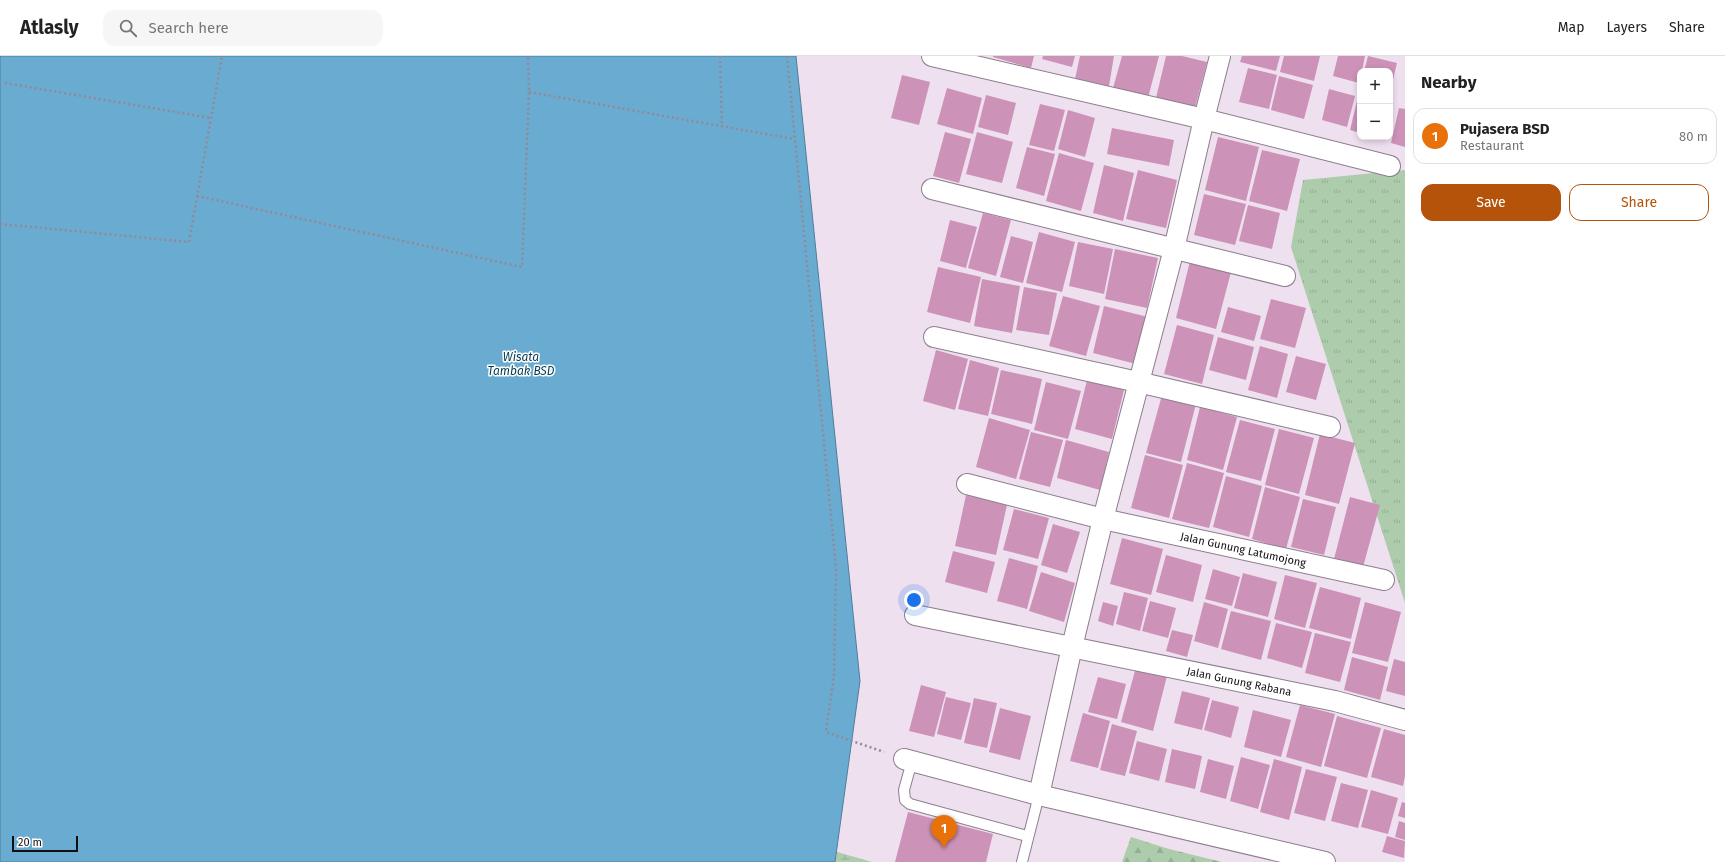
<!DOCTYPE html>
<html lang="en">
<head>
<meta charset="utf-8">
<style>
  body { margin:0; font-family:"Fira Sans",sans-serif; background:#f6f6f6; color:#222 }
  .controls { position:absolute; right:12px; top:12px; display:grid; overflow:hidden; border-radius:8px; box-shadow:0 2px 6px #0003 }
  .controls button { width:36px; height:36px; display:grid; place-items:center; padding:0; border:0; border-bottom:1px solid #e0e0e0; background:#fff; color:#222; font:20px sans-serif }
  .scale { position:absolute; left:12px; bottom:10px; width:66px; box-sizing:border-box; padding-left:4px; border:2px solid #130e13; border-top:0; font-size:11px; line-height:14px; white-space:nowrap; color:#130e13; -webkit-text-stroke:3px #fff; paint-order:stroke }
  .you { position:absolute; left:914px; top:544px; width:14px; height:14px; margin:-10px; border:3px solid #fff; border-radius:50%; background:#1a73e8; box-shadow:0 0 0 6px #1a73e833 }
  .badge { display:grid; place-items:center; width:26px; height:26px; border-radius:50%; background:#b45309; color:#fff; font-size:13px; font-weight:700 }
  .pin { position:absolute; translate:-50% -33px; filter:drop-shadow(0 1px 2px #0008) }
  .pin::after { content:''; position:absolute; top:21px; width:14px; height:12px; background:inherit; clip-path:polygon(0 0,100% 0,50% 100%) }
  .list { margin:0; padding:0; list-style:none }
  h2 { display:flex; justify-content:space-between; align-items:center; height:52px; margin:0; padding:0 16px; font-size:17px }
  h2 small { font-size:13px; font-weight:400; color:#767676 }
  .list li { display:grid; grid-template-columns:26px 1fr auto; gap:12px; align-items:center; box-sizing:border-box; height:56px; margin:0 8px 8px; padding:0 8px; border:1px solid #e0e0e0; border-radius:12px }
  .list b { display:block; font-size:15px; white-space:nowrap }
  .list p { margin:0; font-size:13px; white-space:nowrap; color:#767676 }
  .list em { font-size:13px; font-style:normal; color:#767676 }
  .actions { display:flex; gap:8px; padding:12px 16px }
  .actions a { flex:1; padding:9px 0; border:1px solid #b45309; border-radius:12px; text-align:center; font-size:14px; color:#b45309 }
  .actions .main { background:#b45309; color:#fff }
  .icon { flex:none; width:22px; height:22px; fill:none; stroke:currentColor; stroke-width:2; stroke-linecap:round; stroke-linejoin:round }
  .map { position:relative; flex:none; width:1405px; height:806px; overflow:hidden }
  header { display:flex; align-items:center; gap:24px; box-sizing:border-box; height:56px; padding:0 20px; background:#fff; border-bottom:1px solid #e0e0e0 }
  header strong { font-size:19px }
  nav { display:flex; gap:22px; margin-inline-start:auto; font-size:14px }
  .search { width:280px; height:36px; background:#f6f6f6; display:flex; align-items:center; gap:10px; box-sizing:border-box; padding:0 14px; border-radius:12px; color:#767676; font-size:15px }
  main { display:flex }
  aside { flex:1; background:#fff }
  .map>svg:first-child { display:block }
</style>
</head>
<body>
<header>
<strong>Atlasly</strong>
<div class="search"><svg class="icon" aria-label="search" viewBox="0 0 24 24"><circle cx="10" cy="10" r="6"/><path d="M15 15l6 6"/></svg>Search here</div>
<nav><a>Map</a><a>Layers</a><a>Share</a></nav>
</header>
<main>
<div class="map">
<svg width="1405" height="806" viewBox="0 0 1405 806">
  <defs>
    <pattern id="grass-tufts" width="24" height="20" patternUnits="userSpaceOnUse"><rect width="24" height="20" fill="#acccac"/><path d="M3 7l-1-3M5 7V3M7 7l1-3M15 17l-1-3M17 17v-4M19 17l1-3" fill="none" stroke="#93ae93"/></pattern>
    <pattern id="forest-firs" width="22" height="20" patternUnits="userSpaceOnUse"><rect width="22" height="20" fill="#acccac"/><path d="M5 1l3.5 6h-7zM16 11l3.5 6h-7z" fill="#93ae93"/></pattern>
    <pattern id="wetland-marsh" width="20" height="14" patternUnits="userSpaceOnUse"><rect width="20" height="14" fill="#acccac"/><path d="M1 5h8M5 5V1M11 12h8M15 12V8" fill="none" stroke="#93ae93"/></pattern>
  </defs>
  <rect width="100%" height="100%" fill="#efe0f0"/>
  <path fill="url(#grass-tufts)" d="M1405,114V547L1291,191L1303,124Z"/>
  <path fill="url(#forest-firs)" d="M1131,781L1169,793L1222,806H1122Z"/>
  <path fill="url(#wetland-marsh)" d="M837,796L872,806H835Z"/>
  <path fill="#6aacd1" stroke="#507d98" d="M0,0H796L860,625L835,806H0Z"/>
  <path fill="#cd92b8" d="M993,0H1034L1031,12L993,1Z
    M1043,0H1075L1072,11L1042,3Z
    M1080,0H1114L1109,30L1075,23Z
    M1122,0H1159L1148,42L1113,32Z
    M1166,0H1182L1207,6L1194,56L1155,46Z
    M1242,0H1280L1276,15L1240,6Z
    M1284,0H1320L1314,25L1280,16Z
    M1338,0H1365L1362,15H1360L1359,27L1333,20Z
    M1368,0L1397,7L1391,32L1390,15H1364Z
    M1248,12L1277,19L1269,53L1239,46Z
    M902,19L930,26L919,69L891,62Z
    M1279,20L1313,29L1304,63L1271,54Z
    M947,32L982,42L973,78L937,68Z
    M1329,33L1355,40L1347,71L1322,64Z
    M986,39L1016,47L1008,79L978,71Z
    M1358,41H1360V77L1350,74Z
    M1040,48L1065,54L1054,95L1029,89Z
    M1399,52L1405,53V91L1391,87Z
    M1068,54L1095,62L1085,101L1058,93Z
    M1112,72L1174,84L1169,110L1107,98Z
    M945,76L971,83L959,127L933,120Z
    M977,76L1013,86L1002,127L966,118Z
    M1218,81L1259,91L1246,145L1205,134Z
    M1027,91L1055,98L1044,140L1016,132Z
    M1262,94L1300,103L1287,155L1249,145Z
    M1059,97L1094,107L1081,155L1046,145Z
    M1104,109L1134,117L1123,165L1093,157Z
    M1138,114L1177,124L1166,172L1126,163Z
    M1204,138L1246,148L1235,189L1194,179Z
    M1248,149L1280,157L1272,193L1239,185Z
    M983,157L1011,164L996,220L968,212Z
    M950,164L977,171L966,212L940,205Z
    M1039,176L1075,186L1062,236L1026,227Z
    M1011,180L1033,186L1023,227L1000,221Z
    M1078,186L1113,193L1104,238L1069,230Z
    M1115,193L1158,202L1147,252L1105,243Z
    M1190,205L1231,216L1216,273L1176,262Z
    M938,211L981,221L970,267L927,256Z
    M982,223L1020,230L1012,277L974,270Z
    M1024,231L1057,237L1049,279L1016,274Z
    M1063,240L1100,250L1086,300L1049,290Z
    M1271,243L1306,252L1295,292L1260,283Z
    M1104,250L1148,261L1136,308L1093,297Z
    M1228,251L1261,260L1254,285L1221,276Z
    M1177,269L1214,279L1202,328L1164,318Z
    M1218,281L1254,291L1246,324L1209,314Z
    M1260,290L1288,298L1277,342L1248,334Z
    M936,294L968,303L955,354L923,345Z
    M1296,300L1326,308L1316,344L1286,336Z
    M970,304L999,312L988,360L958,353Z
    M1001,314L1042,323L1032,368L991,358Z
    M1087,324L1124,334L1112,383L1075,373Z
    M1046,326L1081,335L1068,383L1034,374Z
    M1162,339L1196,348L1181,406L1146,397Z
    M1200,351L1237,361L1223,414L1187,404Z
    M989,362L1030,374L1016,423L976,411Z
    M1240,364L1275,373L1261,425L1226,416Z
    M1279,373L1314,382L1299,438L1265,429Z
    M1031,376L1063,384L1050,431L1019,423Z
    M1320,378L1355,387L1339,448L1305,439Z
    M1066,384L1109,396L1100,434L1057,422Z
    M1145,399L1183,409L1169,462L1131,452Z
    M1187,407L1224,417L1209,472L1172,463Z
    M1226,420L1262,430L1249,481L1213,471Z
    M1265,431L1300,441L1286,493L1252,483Z
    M966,439L1007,449L996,499L955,490Z
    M1350,441L1380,449L1363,511L1334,503Z
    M1303,443L1336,451L1324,499L1291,491Z
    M1014,453L1049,462L1038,503L1003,494Z
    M1053,468L1080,476L1067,517L1041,509Z
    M1122,482L1163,493L1151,539L1110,528Z
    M953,495L995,506L987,537L945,526Z
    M1166,499L1202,509L1193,546L1156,536Z
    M1009,502L1038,510L1027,553L997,545Z
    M1213,513L1240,521L1232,550L1205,543Z
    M1041,516L1075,527L1064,566L1029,555Z
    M1243,517L1277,526L1268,561L1234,552Z
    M1285,519L1317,527L1305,572L1274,563Z
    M1320,531L1361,542L1351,583L1309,572Z
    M1124,536L1148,542L1140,575L1116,568Z
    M1150,545L1176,552L1168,582L1142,575Z
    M1103,546L1118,550L1113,570L1098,565Z
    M1204,546L1228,553L1218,592L1194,585Z
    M1365,546L1401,556L1388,606L1352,597Z
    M1231,555L1271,565L1261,604L1221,593Z
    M1276,567L1312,576L1302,612L1267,602Z
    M1172,574L1193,579L1187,601L1166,595Z
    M1315,577L1351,586L1340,626L1305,617Z
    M1352,601L1388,611L1380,644L1344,634Z
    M1394,603L1405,606V640L1386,635Z
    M1136,611L1167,620L1153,675L1121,666Z
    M1098,621L1126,628L1117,663L1088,656Z
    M921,629L946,636L934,681L909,675Z
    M1182,635L1210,642L1202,674L1174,667Z
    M946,641L971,647L961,684L937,678Z
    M974,642L997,647L987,692L964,687Z
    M1212,644L1239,651L1231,682L1204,674Z
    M1300,649L1335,658L1321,711L1286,701Z
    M1000,652L1031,660L1020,704L989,696Z
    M1253,654L1291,664L1281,701L1244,691Z
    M1083,657L1110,665L1098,712L1070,705Z
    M1337,660L1381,672L1367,722L1324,710Z
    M1112,668L1137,675L1125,720L1100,714Z
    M1384,673L1405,679V720L1403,730L1371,721Z
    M1137,685L1167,693L1159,725L1129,717Z
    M1172,693L1202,700L1195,733L1165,726Z
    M1241,701L1270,709L1258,753L1230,745Z
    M1208,703L1234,710L1226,743L1200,736Z
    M1274,703L1302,711L1289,764L1260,756Z
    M1306,713L1337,721L1325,765L1294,757Z
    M1341,727L1368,734L1358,772L1331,765Z
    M1371,734L1398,742L1388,778L1361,771Z
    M1402,746L1405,747V762L1398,760Z
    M908,756L993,778L986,806H895Z
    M1399,765L1405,767V784L1395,781Z
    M1387,780L1405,785L1404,802L1382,796Z"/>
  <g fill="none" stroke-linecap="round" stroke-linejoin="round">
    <defs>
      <path id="service" d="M912,705L904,734L905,744L910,748L1027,780
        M1022,806L1039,739"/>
      <g id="minor">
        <path d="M932,0L1204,63L1390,110"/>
        <path d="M932,133L1285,220"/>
        <path d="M934,281L1138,326L1330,371"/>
        <path id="s1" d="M967,428L1103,463L1384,524"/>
        <path id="s2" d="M915,559L1335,645L1405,664"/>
        <path d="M904,703L1039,739L1325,806"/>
        <path d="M1039,739L1072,591L1103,463L1174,193L1204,63L1220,0"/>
      </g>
    </defs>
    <use href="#service" stroke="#8c7e8d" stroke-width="12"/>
    <use href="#minor" stroke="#8c7e8d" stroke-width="22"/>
    <path stroke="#938894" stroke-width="2.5" stroke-dasharray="2 3" stroke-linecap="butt" d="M720,0L722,70
      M787,0L836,512L834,619L826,676L884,696
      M5,27L211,62
      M529,36L794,83
      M197,140L522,211L529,36L528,0
      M0,168L189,186L222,0"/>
    <use href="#service" stroke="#fff" stroke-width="10"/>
    <use href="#minor" stroke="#fff" stroke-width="20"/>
  </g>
  <g text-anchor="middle" stroke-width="3" stroke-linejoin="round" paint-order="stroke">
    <g font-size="11" fill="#130e13" stroke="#fff">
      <text dy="4" stroke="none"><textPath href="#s1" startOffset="284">Jalan Gunung Latumojong</textPath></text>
      <text dy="4" stroke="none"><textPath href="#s2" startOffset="331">Jalan Gunung Rabana</textPath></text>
    </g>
    <g font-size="12" font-style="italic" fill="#023c55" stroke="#fff">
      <text x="521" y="305">Wisata<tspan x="521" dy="14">Tambak BSD</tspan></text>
    </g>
  </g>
</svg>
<div class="controls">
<button>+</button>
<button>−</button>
</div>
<div class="scale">20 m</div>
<div class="you"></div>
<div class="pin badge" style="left:944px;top:792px;background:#e8710a">1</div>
</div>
<aside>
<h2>Nearby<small></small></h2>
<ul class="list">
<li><span class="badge" style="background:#e8710a">1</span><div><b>Pujasera BSD</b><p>Restaurant</p></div><em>80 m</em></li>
</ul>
<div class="actions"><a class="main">Save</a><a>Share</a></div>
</aside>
</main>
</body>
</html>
